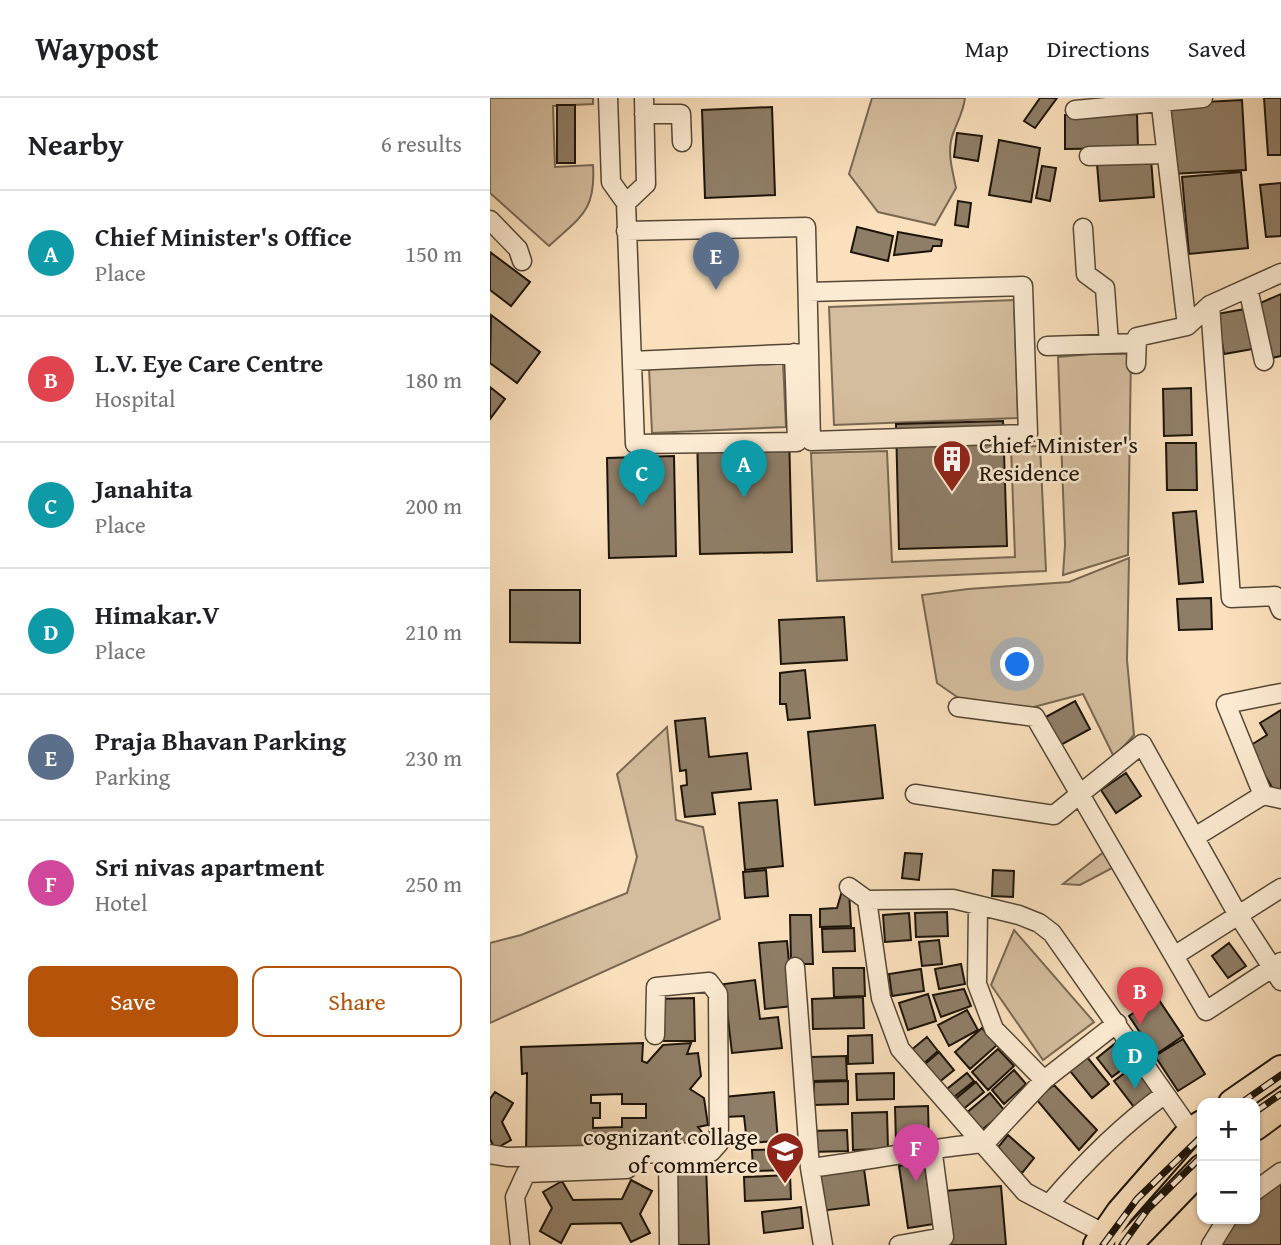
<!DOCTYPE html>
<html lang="en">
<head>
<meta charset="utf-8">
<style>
  body { margin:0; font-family:"Gentium Book Plus",serif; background:#f6f6f6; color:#202124 }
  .controls { position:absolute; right:21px; bottom:21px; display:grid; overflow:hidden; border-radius:14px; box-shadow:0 2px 5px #0004 }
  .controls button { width:63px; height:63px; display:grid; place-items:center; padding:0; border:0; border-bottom:2px solid #e0e0e0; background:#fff; color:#202124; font:35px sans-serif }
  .you { position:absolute; left:528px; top:567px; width:24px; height:24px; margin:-18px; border:5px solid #fff; border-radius:50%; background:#1a73e8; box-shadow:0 0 0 10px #1a73e833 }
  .badge { display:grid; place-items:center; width:46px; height:46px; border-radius:50%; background:#b45309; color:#fff; font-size:23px; font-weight:700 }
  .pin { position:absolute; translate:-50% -58px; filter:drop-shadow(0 2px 4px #0008) }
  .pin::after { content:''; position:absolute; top:37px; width:24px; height:21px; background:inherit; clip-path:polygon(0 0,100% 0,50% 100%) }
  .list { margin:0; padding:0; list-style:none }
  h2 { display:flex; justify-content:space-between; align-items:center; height:91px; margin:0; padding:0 28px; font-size:30px }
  h2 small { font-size:23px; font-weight:400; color:#757577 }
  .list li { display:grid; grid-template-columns:46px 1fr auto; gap:21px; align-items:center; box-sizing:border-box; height:126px; padding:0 28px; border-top:2px solid #e0e0e0 }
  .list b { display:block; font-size:26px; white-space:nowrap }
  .list p { margin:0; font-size:23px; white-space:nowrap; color:#757577 }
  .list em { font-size:23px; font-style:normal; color:#757577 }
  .actions { display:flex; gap:14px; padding:21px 28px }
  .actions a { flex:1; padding:16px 0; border:2px solid #b45309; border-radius:14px; text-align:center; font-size:24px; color:#b45309 }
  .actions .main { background:#b45309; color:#fff }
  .map { position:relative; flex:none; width:791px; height:1147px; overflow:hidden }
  header { display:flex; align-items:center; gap:42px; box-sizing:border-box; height:98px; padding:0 35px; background:#fff; border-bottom:2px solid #e0e0e0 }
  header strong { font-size:33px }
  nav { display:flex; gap:38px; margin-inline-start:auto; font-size:24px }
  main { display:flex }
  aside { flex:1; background:#fff }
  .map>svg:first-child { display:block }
</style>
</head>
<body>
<header>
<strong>Waypost</strong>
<nav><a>Map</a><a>Directions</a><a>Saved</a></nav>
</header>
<main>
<aside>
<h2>Nearby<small>6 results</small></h2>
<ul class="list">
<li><span class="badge" style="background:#0f9aa8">A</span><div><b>Chief Minister's Office</b><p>Place</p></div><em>150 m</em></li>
<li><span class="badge" style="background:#e0444e">B</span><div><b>L.V. Eye Care Centre</b><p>Hospital</p></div><em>180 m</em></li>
<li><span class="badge" style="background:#0f9aa8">C</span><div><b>Janahita</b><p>Place</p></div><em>200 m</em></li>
<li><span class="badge" style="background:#0f9aa8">D</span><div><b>Himakar.V</b><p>Place</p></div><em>210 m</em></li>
<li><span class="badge" style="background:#5c6f8a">E</span><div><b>Praja Bhavan Parking</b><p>Parking</p></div><em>230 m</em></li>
<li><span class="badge" style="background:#d1479c">F</span><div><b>Sri nivas apartment</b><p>Hotel</p></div><em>250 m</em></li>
</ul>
<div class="actions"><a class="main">Save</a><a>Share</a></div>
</aside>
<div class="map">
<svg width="791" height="1147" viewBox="0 0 791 1147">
  <rect width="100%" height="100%" fill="#fae0bc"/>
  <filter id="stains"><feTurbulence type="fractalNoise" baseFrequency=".00286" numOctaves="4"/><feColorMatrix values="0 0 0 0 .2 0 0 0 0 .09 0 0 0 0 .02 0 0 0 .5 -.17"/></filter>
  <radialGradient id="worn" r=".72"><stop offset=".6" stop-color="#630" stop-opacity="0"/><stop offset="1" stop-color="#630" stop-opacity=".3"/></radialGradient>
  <path fill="#d4bd9e" stroke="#786854" stroke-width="2" d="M0,0H103V6L63,8L65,69L103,67C106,114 90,119 59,148L0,95Z
    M382,0H475C473,14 469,20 464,33C456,52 462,70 466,90L445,127L388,114L359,76Z
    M524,202L528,320L344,327L339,209Z
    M601,256H641L638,457L573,477L575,447L568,259Z
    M293,264L296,329L162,335L159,270Z
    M550,348L556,473L327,483L321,355L397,353L402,464L525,459L521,349Z
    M639,460L637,562L644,637L624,659L593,596L540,610L473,603L447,585L432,497L478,491L579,484Z
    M177,629L186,722L213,729L230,821L0,925V845L31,837L137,795L147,759L127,676Z
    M615,753L624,769L590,787L573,786Z
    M524,832L604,924L553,962L501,887Z"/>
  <path fill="#8f7e67" stroke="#1c140a" stroke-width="2" fill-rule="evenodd" d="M550,0H567L545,30L534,23Z
    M774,0H791V57H778Z
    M752,2L756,72L681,76L677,6Z
    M67,7H85V65H67Z
    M282,9L285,97L215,100L212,12Z
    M647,16L648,50L575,51V17Z
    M467,35L492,38L488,63L464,59Z
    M509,42L550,50L541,104L499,97Z
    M661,61L664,99L610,103L607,66Z
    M552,68L566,70L560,103L546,100Z
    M751,74L758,150L699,156L692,79Z
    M791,85V138L776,139L770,87Z
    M468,103L481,105L478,129L465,127Z
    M367,129L403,138L398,163L361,154Z
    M408,134L452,142L451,148H443L441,153L404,157Z
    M0,154L40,184L21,208L0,192Z
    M791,196V258L778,261L768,206Z
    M755,211L763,251L734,256L727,216Z
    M1,217L50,254L27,285L0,265Z
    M0,289L15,301L0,321Z
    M701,290L702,337L674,338L673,291Z
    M513,323L517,448L409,451L406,326Z
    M299,335L302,454L210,456L207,337Z
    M676,345H706L707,392H677Z
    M184,358L186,458L119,460L117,360Z
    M706,413L713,484L689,486L683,415Z
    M20,492H90V545L20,544Z
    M721,500L722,531L689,532L687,501Z
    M354,519L357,562L291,566L289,522Z
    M315,572L320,620L298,622L296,606H290V575Z
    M585,603L600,631L569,648L554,620Z
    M791,612V693L786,696L758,649L777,637L770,625Z
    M215,620L219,659L257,655L261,691L222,695L225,716L195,719L191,688L197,687L196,672L190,673L185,623Z
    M385,627L393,700L325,707L318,634Z
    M636,675L651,698L626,715L611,692Z
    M287,702L293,768L255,772L249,705Z
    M415,755L432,756L429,782L412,780Z
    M276,772L278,798L255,800L253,774Z
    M503,772L524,773L523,799L502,798Z
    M352,793H359L361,828L330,829V811L347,810Z
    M457,814L458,838L426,839L425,815Z
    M419,815L421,842L395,844L393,817Z
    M300,817H321L323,866H301Z
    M364,830L365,853L333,854L332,831Z
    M449,842L452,866L432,868L429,844Z
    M297,843L303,908L275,911L269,845Z
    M739,845L756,868L738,880L722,858Z
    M471,866L475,886L449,891L445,871Z
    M343,870H374L375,898L344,899Z
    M431,871L434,893L402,898L399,876Z
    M265,882L270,921L288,919L292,950L242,955L234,886Z
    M474,891L481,908L451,919L443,897Z
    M438,896L446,923L418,932L409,905Z
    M373,899L374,930L323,931L322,901Z
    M667,899L693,938L665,957L639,918Z
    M204,900L205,943H168L167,901Z
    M477,912L488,932L459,948L448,927Z
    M492,930L507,947L480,971L465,954Z
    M382,937L383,965L358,966V938Z
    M437,939L448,953L432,967L420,953Z
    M693,941L715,976L688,993L665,958Z
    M627,944L643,963L622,979L607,960Z
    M153,945L152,963L157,965L173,947L201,945L197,956L208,955L211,978L200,991L214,1000L218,1027L208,1029L215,1038L216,1051H184L188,1041L177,1034V1054L36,1057L37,975L32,976L31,949ZM132,996V1006H156V1020H132V1029L103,1030V1020H110V1005H101V997Z
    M508,951L524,968L498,992L482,974Z
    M449,954L464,972L448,985L434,967Z
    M356,958L357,982L322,983L321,959Z
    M597,959L619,986L602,1000L580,973Z
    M644,968L666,998L647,1013L624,983Z
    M524,972L536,986L514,1006L502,992Z
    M404,975V1001L367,1002L366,976Z
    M477,975L484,983L459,1003L452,995Z
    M358,983V1006L324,1007V984Z
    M486,984L494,994L471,1013L463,1003Z
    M564,987L607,1032L589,1052L546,1001Z
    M5,994L23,1005L12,1024L21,1042L5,1051L0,1041V1001Z
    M284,994L288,1043L257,1045L254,1018L235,1019L234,999Z
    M500,995L515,1013L488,1035L474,1017Z
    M438,1008L439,1043L406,1044L405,1009Z
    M397,1014L398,1051L363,1052L362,1015Z
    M357,1032L358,1053L321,1054L320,1033Z
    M518,1037L544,1060L532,1075L505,1053Z
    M303,1051V1072L263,1073L262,1052Z
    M434,1064L444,1126L418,1130L409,1068Z
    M216,1067L219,1147H187L183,1069Z
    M374,1071L379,1107L330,1113L325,1077Z
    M300,1077L301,1101L255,1103L254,1079Z
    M141,1082L162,1093L150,1116L160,1135L141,1144L131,1125L81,1126L71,1145L50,1133L62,1110L53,1094L72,1083L83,1102L132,1101Z
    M791,1085V1147H729L747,1121H765V1103Z
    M511,1088L516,1147H459L455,1093Z
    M311,1109L313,1130L274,1135L272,1114Z"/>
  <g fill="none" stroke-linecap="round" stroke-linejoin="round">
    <defs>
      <path id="minor" d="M118,0L121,84L136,105L145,346L307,344L304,255
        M670,0L697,228
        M585,12L713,0
        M154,16H191L192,44
        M599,58L676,56
        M136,105L156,86L154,0
        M0,122L28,151L32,163
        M593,130L596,176L615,190L619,246
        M136,133L316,129L319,255
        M758,190L774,263
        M720,207L741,500L785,498L791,512
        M557,248L647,245
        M142,263L319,255L321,343L538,336L533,188L318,194
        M646,266L647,239L697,228L720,207L791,175
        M468,609L545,619L684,858
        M425,696L564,717L652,646L748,817L791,883
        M773,697L736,606L791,595
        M705,739L773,697L791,701
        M359,789L377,802L463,801L529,817L549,825L562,835L701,1033
        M377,802L391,900L410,951L535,1094L615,1136
        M488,809L487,886L504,931L554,982
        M791,864L716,913L684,858L791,790
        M305,869L320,1070L333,1147
        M178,1055L179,1147
        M0,1056L17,1059L221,1054L229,1045L228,896L219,884L166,889L165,937
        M320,1070C379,1063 436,1050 495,1045L554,982L627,925
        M765,1093L791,1074
        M559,1106C594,1065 631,1028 675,996
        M30,1147L25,1099L36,1075L137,1071
        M409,1147L454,1139L442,1049
        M721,1147L737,1121"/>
      <path id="highway" d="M742,1005L791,971
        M765,1029L791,1010
        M607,1147L630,1114L701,1033L712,1026
        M638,1147L712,1070"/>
    </defs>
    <use href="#minor" stroke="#544736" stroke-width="21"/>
    <use href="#highway" stroke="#1c140a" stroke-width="30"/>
    <use href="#minor" stroke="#fcebd3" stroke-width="18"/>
    <use href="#highway" stroke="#fae0bc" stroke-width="26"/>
    <defs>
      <path id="rail" d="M751,1005L791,977
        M765,1014L791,996
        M613,1147L647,1101L712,1038
        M632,1147L658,1111L712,1058"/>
    </defs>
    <use href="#rail" stroke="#1c140a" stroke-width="7"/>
    <use href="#rail" stroke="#fcebd3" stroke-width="4.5" stroke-dasharray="13" stroke-linecap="butt"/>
  </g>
  <defs>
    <symbol id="building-pin" viewBox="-11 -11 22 30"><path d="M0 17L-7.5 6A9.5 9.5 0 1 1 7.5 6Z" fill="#8f2418" stroke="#fcebd3"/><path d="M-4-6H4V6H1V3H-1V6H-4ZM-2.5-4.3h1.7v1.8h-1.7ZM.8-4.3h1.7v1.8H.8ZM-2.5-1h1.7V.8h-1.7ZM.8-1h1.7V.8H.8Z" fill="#fff"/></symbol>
    <symbol id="school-pin" viewBox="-11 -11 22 30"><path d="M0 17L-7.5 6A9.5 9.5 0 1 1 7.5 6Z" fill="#8f2418" stroke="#fcebd3"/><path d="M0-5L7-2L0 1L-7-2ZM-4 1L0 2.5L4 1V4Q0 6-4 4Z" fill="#fff"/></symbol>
  </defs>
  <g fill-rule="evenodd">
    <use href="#building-pin" x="440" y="339" width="44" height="60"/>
    <use href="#school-pin" x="273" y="1031" width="44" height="60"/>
  </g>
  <g text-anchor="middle" stroke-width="5" stroke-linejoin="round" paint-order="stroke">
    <g font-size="24" fill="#1c140a" stroke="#fcebd3" text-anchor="start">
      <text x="489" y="355">Chief Minister's<tspan x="489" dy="28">Residence</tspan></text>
      <text x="268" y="1047" text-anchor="end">cognizant collage<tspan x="268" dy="28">of commerce</tspan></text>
    </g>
  </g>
  <rect width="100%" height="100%" filter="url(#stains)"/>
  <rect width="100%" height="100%" fill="url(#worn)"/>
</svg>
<div class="controls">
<button>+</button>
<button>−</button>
</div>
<div class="you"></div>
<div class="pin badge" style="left:254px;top:400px;background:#0f9aa8">A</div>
<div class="pin badge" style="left:650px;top:927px;background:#e0444e">B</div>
<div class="pin badge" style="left:152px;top:409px;background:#0f9aa8">C</div>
<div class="pin badge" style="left:645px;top:991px;background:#0f9aa8">D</div>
<div class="pin badge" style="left:226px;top:192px;background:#5c6f8a">E</div>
<div class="pin badge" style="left:426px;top:1084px;background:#d1479c">F</div>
</div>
</main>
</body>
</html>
